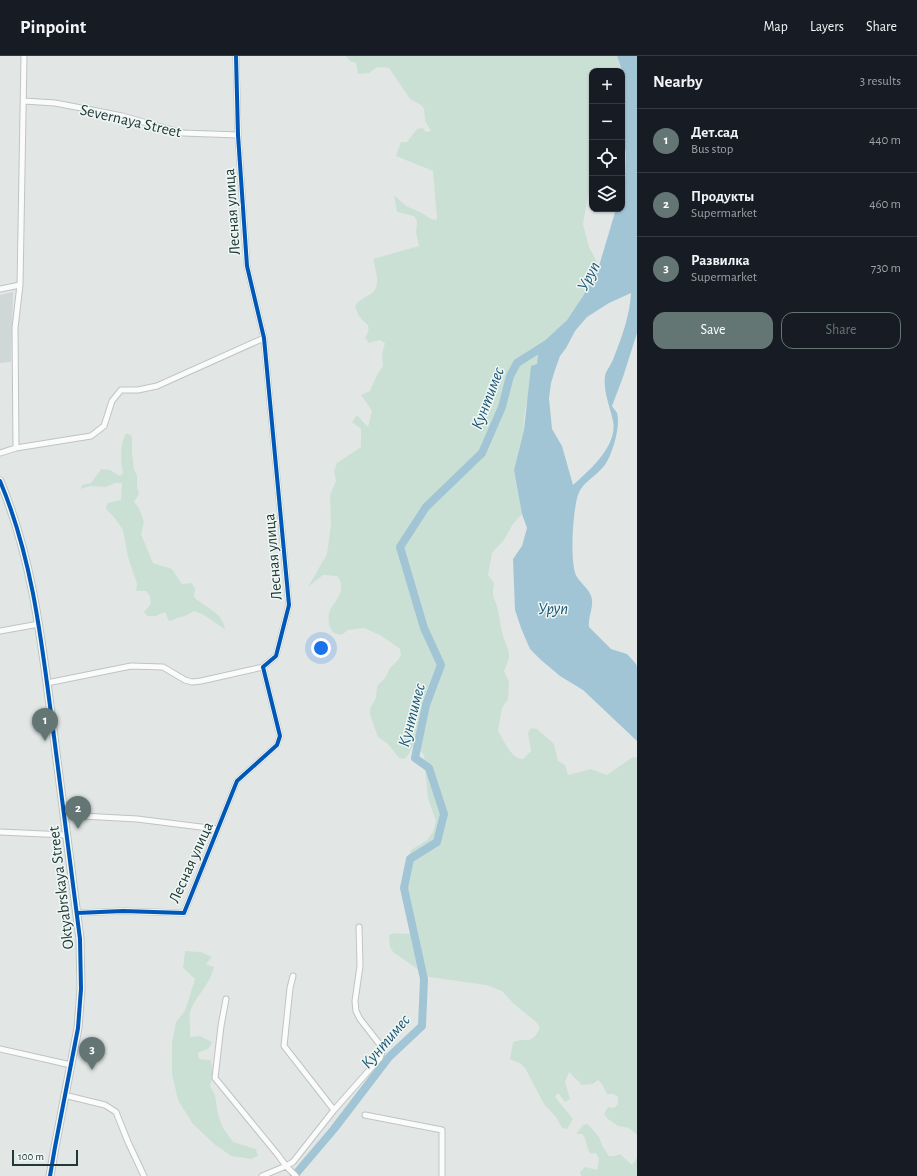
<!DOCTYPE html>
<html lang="en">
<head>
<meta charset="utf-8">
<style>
  body { margin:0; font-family:"Alegreya Sans",sans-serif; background:#242831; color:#f1f3f6 }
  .controls { position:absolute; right:12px; top:12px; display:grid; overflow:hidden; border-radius:8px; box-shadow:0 1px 3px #0004 }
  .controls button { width:36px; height:36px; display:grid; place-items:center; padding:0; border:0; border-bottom:1px solid #363941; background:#171b24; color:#f1f3f6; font:20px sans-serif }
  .scale { position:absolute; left:12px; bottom:10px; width:66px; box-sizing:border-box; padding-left:4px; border:2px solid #203937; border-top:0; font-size:11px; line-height:14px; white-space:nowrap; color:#203937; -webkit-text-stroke:3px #eff7f4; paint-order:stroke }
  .you { position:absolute; left:321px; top:592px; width:14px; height:14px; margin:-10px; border:3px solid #fff; border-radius:50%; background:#1a73e8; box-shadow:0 0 0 6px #1a73e833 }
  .badge { display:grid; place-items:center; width:26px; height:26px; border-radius:50%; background:#647674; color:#fff; font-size:13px; font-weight:700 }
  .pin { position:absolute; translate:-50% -33px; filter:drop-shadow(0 1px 2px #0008) }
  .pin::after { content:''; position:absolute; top:21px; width:14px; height:12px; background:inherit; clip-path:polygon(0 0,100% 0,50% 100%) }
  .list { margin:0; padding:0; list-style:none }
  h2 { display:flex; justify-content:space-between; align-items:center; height:52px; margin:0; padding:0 16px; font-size:17px }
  h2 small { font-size:13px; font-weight:400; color:#9ea1a6 }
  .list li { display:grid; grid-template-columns:26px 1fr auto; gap:12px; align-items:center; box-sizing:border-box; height:64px; padding:0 16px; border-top:1px solid #363941 }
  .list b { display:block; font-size:15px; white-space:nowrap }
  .list p { margin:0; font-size:13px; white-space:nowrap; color:#9ea1a6 }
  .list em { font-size:13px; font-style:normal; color:#9ea1a6 }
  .actions { display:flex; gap:8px; padding:12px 16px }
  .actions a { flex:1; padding:9px 0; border:1px solid #647674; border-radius:12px; text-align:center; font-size:14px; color:#647674 }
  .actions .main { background:#647674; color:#fff }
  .icon { flex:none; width:22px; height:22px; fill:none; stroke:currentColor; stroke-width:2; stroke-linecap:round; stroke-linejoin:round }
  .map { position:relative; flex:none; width:637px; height:1120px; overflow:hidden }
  header { display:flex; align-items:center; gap:24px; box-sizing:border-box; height:56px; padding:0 20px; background:#171b24; border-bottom:1px solid #363941 }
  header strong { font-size:19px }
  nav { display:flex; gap:22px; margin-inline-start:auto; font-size:14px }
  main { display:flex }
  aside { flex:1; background:#171b24 }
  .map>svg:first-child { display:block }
</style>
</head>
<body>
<header>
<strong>Pinpoint</strong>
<nav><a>Map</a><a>Layers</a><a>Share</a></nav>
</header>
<main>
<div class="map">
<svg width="637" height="1120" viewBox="0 0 637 1120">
  <rect width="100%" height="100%" fill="#e2e7e6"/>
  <path fill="#cfd8d6" d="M13,236L11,306L0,307V239Z"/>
  <path fill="#cbe0d5" d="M346,0H617L621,15H592V130L589,135L583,168L589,191L599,210L583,240L567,264L539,290C538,296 538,303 537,309C533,330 522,352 524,374L514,414L522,458L513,468L504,484L492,497L488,519L494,527C491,543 495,540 498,554C500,561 500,569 502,576C507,596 514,594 504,615L509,626L508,643L502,652L498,675C504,684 511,703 523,703L531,695L528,677L531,672L537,673L554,688L558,705L565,709L568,719L591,713L607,719L633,701L637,702V1079L629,1072L618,1070L608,1063L604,1058L608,1051L614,1052L618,1048V1041L613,1038H607L602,1028L598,1024L593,1028L582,1029L569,1016L565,1026L570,1043L565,1046L558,1037L555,1041L573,1063L567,1073L562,1072L556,1061L544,1048L525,1012L521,1008L510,1003L513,986C528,980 530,991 540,972L537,967L514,948L502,935L486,929L429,921L393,896L390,891L389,879L394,877L410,878L411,872L402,841L403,819L411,794L427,784L433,776L436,765L428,743L424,699L414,688L408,699L404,703L399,702L388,688L378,681L370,659V652L376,642L377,630L385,622L390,612L398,604L401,599L400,593L380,579L364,572L348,574C344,577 342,580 337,578C328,576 327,561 330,554C334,546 343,538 341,528C341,525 338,522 337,520L323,519L308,531L327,498L331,468L330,439L336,425L334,415L337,407L361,391V373L352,366L357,359L368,371L372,355L361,339L370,335L377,319L383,310L382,298L385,287L380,284L369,287L365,282C373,267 366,270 359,260C357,257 356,253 355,250C358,245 362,243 367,240C383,233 376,217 373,203L419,190L416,177L417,165L414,160L397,156L394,139L406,150L422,157L431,163L437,164L433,115L396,100L401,86H407L417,73L423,72L426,76L431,75L425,65L424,53L421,49L410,43L389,12L377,11L369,17L358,18L356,7L350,5Z
    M126,377L132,380V397L134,413L137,420V430L139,438L134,446L139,452L144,466L141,478L153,507L172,513L182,528L191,527L195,532L194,541C205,552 223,556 225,573C214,567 206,558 194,555L187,559L169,565L165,556L156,560H147L144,556L151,548L150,540L146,535H136L137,528L128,501L123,474L113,460L106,453L107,447L121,444L122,427H115L106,431L90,430L81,433L82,429L91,427L101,413L110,414L120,420L123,417C120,404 120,388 126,377Z
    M185,895L201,896L212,901L206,908L214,911C210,928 198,938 191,953C188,961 191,972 190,981L200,980L212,986L209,992L198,997L199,1003L210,1004C214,1013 213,1020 210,1030L215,1039L218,1058L223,1072L233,1086L256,1093L258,1100L251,1103L231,1100L214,1088L192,1067L178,1044L172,1018V987L176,966L185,955L195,923L183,912Z
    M588,1068L599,1081L603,1091L609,1100H615L620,1098L632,1109L637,1102V1120H581L580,1116L585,1111L597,1114L599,1103L596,1097L591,1098C585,1092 588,1084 582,1078H576L583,1069Z"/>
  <path fill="#a2c5d5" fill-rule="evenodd" d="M617,0H637V277L623,321L612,350C613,352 616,355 617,357C621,370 612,400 604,410C596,421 582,426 578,439C573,453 569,509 577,521C582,529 591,534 592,544C593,553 588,561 589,571L611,593L627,598L636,608L637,611V685L583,634L560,620L541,604L530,593L521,572L515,554L513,503L522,490L527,472L522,458L514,414L524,374L531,310L537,308L539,290L567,264L583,240L599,210L616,153H622V135L625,126L626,98L623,78L624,43L622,15ZM631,237C630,258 622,281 614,301C612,308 606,314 605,320C603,336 610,350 613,365C618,390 589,415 573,429L562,390L552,373L549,342L551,327L555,314L560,300L566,292L575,275L587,261L609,247Z"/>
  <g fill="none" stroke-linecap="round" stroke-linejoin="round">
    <path stroke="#a2c5d5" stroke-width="8" d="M294,1120L334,1073L389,1001L422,970L424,923L404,832L410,803L437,786L444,758L429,712L415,702L426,649L441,609L424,572L400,491L426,451L482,397L502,351L510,320L517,307L547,288"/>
    <defs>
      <path id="street" d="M24,45L55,47L97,55L122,60L183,77L238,79
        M0,233L20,229
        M16,392L91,380L104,370L112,345L121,334H138L157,330L264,282
        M0,397L16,392L15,272L20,229L24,0
        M0,575L39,568
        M47,627L131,610L163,611L185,624L192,626L201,625L263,611
        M64,759L137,763L217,773
        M0,776L66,779
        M77,857L123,855L184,857L237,725L277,689L280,680L263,611L276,600L289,549L264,282L247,210L238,79L236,0
        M293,920L290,932L284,990L334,1054
        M226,943L221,970L215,1022L278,1099L286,1110L296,1120
        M0,993L71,1009
        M64,1039L105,1049L116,1056L128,1086L144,1120
        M365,1059L442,1074V1120
        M262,1120L286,1110L293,1106L334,1054L380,1002L382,996L381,990L360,963L356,955L355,945L360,910L359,871"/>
      <path id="secondary" d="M0,425C33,503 42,589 53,673C62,743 71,813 80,883L81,933L78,972L55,1091L50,1120"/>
    </defs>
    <use href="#street" stroke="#bfc4c3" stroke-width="7"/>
    <use href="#secondary" stroke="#bdc5c3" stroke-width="9"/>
    <use href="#street" stroke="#fbfbfb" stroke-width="5"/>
    <use href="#secondary" stroke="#fbfbfb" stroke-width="7"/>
    <defs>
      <path id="cycleway" d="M0,425C33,503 42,589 53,673C62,743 71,813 80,883L81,933L78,972L55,1091L50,1120
        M77,857L123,855L184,857L237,725L277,689L280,680L263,611L276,600L289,549L264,282L247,210L238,79L236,0"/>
    </defs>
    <use href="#cycleway" stroke="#eff7f4" stroke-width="6"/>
    <use href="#cycleway" stroke="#0057b8" stroke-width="4"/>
  </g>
  <g text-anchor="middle" stroke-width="3" stroke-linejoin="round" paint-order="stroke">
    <g font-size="16" fill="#203937" stroke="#eff7f4">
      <text transform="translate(131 64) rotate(13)" y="6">Severnaya Street</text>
      <text transform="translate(231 156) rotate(-94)" y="6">Лесная улица</text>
      <text transform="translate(272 501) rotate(-95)" y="6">Лесная улица</text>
      <text transform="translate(190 806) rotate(-66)" y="6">Лесная улица</text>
      <text transform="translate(60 832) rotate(-97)" y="6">Oktyabrskaya Street</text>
    </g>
    <g font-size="17" font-style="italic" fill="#1c5573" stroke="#eff7f4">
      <text transform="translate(588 220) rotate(-62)" y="6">Уруп</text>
      <text transform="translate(487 342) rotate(-69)" y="6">Кунтимес</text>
      <text x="553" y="558">Уруп</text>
      <text transform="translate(411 659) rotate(-75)" y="6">Кунтимес</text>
      <text transform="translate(385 985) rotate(-49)" y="6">Кунтимес</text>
    </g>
  </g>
</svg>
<div class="controls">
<button>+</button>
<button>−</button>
<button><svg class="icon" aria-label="locate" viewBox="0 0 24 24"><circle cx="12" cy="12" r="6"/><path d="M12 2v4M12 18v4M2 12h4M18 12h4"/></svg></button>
<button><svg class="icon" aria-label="layers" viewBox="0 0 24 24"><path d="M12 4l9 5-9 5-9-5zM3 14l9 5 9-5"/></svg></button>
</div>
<div class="scale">100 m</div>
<div class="you"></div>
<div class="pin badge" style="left:45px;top:685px">1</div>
<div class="pin badge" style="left:78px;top:773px">2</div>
<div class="pin badge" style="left:92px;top:1014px">3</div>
</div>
<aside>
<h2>Nearby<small>3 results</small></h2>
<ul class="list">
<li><span class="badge">1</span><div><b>Дет.сад</b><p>Bus stop</p></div><em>440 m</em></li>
<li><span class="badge">2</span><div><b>Продукты</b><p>Supermarket</p></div><em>460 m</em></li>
<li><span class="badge">3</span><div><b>Развилка</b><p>Supermarket</p></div><em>730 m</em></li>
</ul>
<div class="actions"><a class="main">Save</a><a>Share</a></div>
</aside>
</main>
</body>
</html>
